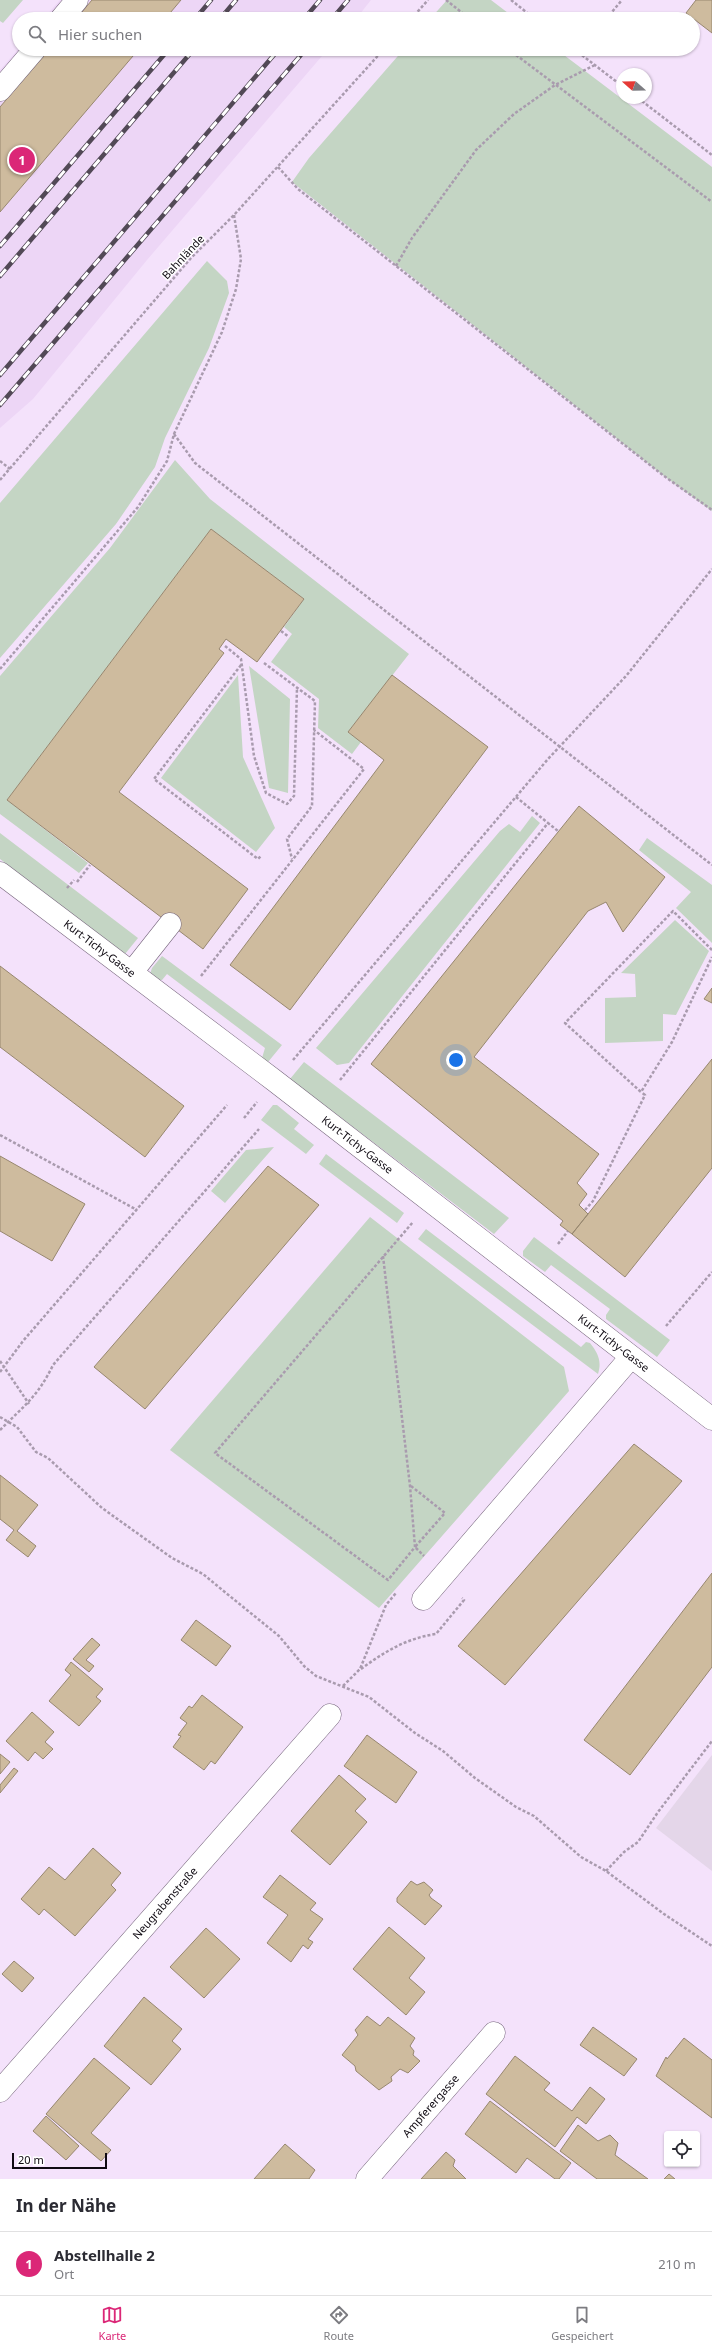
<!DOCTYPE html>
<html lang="de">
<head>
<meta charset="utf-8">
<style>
  body { margin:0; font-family:"Noto Sans",sans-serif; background:#f2f2f3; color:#2b2b33 }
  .controls { position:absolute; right:12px; bottom:12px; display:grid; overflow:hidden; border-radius:4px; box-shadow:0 1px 3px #0004 }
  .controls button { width:36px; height:36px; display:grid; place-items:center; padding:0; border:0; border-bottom:1px solid #e1e1e2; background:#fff; color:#2b2b33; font:20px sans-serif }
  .compass { position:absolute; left:616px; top:68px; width:36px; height:36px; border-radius:50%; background:#fff; box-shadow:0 1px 3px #0004; rotate:290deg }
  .scale { position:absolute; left:12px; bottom:10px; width:95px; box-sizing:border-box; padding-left:4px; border:2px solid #0f0a12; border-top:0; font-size:11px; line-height:14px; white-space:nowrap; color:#0f0a12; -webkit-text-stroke:3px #fff; paint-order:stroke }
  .you { position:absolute; left:456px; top:1060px; width:14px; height:14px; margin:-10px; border:3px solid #fff; border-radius:50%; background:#1a73e8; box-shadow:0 0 0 6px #1a73e833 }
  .badge { display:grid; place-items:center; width:26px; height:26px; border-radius:50%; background:#db2777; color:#fff; font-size:13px; font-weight:700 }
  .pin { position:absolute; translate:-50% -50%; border:2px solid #fff; box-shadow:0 1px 4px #0006 }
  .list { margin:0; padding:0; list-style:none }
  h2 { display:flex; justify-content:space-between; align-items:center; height:52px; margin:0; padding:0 16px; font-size:17px }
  h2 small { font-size:13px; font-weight:400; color:#7c7c81 }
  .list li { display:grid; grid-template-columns:26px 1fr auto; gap:12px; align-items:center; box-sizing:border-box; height:64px; padding:0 16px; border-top:1px solid #e1e1e2 }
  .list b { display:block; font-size:15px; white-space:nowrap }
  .list p { margin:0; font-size:13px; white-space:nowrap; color:#7c7c81 }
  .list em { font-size:13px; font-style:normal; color:#7c7c81 }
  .icon { flex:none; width:22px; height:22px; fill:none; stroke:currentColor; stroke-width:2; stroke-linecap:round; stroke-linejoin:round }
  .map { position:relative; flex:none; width:712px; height:2179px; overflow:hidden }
  .search { position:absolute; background:#fff; box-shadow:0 1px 3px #0004; left:12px; right:12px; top:12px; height:44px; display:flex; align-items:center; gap:10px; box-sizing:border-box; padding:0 14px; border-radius:22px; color:#7c7c81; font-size:15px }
  .sheet { height:116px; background:#fff }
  nav { display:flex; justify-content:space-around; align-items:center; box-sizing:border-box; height:56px; border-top:1px solid #e1e1e2; background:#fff; font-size:11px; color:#7c7c81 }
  nav a { display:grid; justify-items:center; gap:2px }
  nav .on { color:#db2777 }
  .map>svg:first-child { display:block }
</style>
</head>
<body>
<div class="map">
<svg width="712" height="2179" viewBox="0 0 712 2179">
  <rect width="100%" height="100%" fill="#f4e2fb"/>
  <path fill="#e4d6e9" d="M712,1755V1871L656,1828Z"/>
  <path fill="#edd6f6" d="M60,0H371L356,19H43Z
    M19,48L328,49L147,260L33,399L0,428V70Z"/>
  <path fill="#c4d5c4" d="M0,0H23L3,23L0,21Z
    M447,0H491L516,19H430Z
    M404,49H556L712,167V511L664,476L292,182L309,158Z
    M207,261L227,281L229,293L209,348L165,438L155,467L116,524L0,658V503Z
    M175,460L210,499L409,654L348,732L361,742L352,754L318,728L319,699L271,662L292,634L284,627L304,599L211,529L7,800L88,863L79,873L0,814V676L110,548Z
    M249,666L290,699L288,793L269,788Z
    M238,675L243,757L275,828L256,852L161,778Z
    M532,816L540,823L349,1063L337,1065L316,1048L500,831L509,824L520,832Z
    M0,833L138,938L125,954L0,859Z
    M647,838L712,885V943L676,908L691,892L639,850Z
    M675,920L709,951L676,1015L663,1014V1041L605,1043V998L636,997L635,974L621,973Z
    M162,956L282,1045L268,1062L262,1058L265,1048L167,974L162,980H158L150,974L152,968Z
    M304,1062L509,1218L494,1234L290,1079Z
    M273,1105H277L299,1123L294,1129L314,1145L306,1154L261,1120Z
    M274,1147L225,1203L211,1191L246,1150Z
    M326,1154L404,1213L397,1223L319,1164Z
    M370,1217L564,1367L569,1391L379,1608L170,1450Z
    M426,1229L581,1347L586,1342L590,1343C598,1353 602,1361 598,1374L418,1239Z
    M534,1237L670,1340L657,1357L606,1319V1315L610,1309L551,1265L545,1272L523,1256V1251Z"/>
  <path fill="#cebb9e" stroke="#97876f" d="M92,0H181L165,19H76Z
    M696,0H712V33L686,13Z
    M50,49H139L0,212V107Z
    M211,529L304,599L257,662L226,639L219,649L224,653L119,792L248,889L203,949L7,800Z
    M392,675L488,747L290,1010L230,965L384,760L348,732Z
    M579,806L665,877L623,932L606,902L588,911L474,1057L599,1154L577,1183L587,1194L579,1205L588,1214L572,1234L560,1225L563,1221L371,1064Z
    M0,966L184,1106L145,1157L0,1047Z
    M712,988V1003L704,999Z
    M712,1059V1168L625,1277L572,1234Z
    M0,1156L85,1204L52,1261L0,1231Z
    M268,1166L319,1205L145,1409L94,1367Z
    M634,1444L682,1481L505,1685L458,1646Z
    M0,1475L38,1505L17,1531L36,1546L28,1557L6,1540L14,1530L0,1519Z
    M712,1573V1667L630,1775L584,1740Z
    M196,1620L231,1646L216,1666L181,1640Z
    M92,1638L100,1645L86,1660L94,1666L89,1672L73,1659Z
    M71,1662L103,1689L96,1697L101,1701L79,1726L49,1701L71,1675L65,1670Z
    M202,1695L243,1727L215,1764L211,1761L204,1770L173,1747L181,1736L178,1735L187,1723L180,1718L189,1706L192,1708Z
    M32,1712L54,1732L45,1742L53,1749L43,1759L35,1752L28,1761L6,1741Z
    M367,1735L417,1772L396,1803L344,1766Z
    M0,1754L10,1762L0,1774Z
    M14,1768L18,1771L0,1793V1785Z
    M339,1775L366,1799L355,1811L367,1822L330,1865L291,1831Z
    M93,1848L121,1873L111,1885L116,1890L75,1936L44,1909L39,1915L21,1899L49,1867L65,1880Z
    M280,1875L316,1903L310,1910L323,1919L308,1939L313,1942L308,1949L303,1945L291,1962L267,1943L288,1915L263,1897Z
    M411,1881L417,1885L424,1882L433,1890L429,1895L431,1898L442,1906L425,1925L397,1902V1898Z
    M389,1927L425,1958L409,1978L425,1992L406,2015L353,1969Z
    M206,1928L240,1959L204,1998L170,1967Z
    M14,1961L34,1978L22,1992L2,1974Z
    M144,1997L182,2029L172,2041L181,2049L151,2085L104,2046Z
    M367,2016L380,2026L388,2017L415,2038L410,2046L414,2051L413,2055L420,2061L408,2073L400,2069L391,2077L392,2081L379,2090L356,2071L355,2066L342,2055L358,2035L355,2030Z
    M593,2027L637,2059L624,2076L580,2045Z
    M684,2038L712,2060V2118L656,2076L666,2057L667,2059Z
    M515,2056L550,2083L544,2090L572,2111L590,2087L605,2099L586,2124L577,2117L555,2147L486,2094Z
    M94,2058L130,2088L91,2133L111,2150L101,2161L46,2114Z
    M490,2101L571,2163L559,2179H555L527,2158L516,2173L465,2134Z
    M46,2116L79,2146L66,2160L33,2131Z
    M578,2125L598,2141L610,2135L618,2143L615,2155L648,2179H597L560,2151Z
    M285,2144L315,2170L309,2179H254Z
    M446,2152L455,2160L453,2166L466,2179H421Z
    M669,2174L675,2179H664Z"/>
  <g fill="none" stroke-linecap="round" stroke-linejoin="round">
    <defs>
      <g id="minor">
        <path d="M61,19L77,0"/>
        <path d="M0,90L35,49"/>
        <path id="s1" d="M0,873L275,1081L712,1419"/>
        <path d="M132,972L170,924"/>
        <path d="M423,1599L631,1357"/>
        <path id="s2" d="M0,2091L330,1715"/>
        <path id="s3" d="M367,2179L494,2033"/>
      </g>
    </defs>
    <use href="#minor" stroke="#75657b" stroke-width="23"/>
    <path stroke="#a99bae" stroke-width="2.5" stroke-dasharray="3 2" stroke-linecap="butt" d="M446,0L470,19
      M511,0L535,19
      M411,19L428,0
      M606,19L622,0
      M508,49L712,202
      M574,49L622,86
      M638,98L712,155
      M278,167L298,189L664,476L712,510
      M396,266L412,238L476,150L514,114L555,85L595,65
      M174,434L195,463L712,865
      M0,461L10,469
      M0,480L191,258L234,215L384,49
      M281,631L289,637
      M225,646L241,659L254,756L266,793L287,804L294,796L297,688
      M264,663L315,701L312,806L287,839L292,859
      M241,665L154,779L258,859L261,856
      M0,669L138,507L167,461L174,434L222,332L236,289L241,259L234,215
      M516,797L548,823
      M77,882L90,865
      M67,888L74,880
      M712,950L673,911L565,1023L641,1092L672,1042L712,957
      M201,976L364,769L314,730
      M293,1060L548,759L626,676L712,569
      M340,1080L548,823L558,831
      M244,1118L257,1102
      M0,1135L137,1210
      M585,1210L593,1201L645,1095L641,1092
      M558,1244L568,1231
      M383,1256L410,1486L415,1547L388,1580L215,1453L413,1222
      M666,1326L712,1272
      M0,1361L29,1404
      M0,1372L23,1341L227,1105
      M0,1417L17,1427L36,1452L48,1458L102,1508L172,1558L203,1574L226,1593L279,1636L304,1666L316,1676L369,1697L415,1733L443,1751L475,1778L516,1807L534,1816L581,1857L606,1871L664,1914L712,1946
      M0,1430C23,1407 39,1395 53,1365L259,1129
      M411,1486L445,1513L415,1547L424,1556
      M361,1669C384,1652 407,1638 436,1634L464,1600L462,1598
      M343,1686L360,1669L386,1605L396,1593
      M606,1871L624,1852L638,1842L658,1812L712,1741"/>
    <use href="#minor" stroke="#fff" stroke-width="22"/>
    <defs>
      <path id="rail" d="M195,19L211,0
        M220,19L236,0
        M304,19L320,0
        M332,19L348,0
        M0,246L169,49
        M0,276L194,49
        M0,375L279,49
        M0,405L306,49"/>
    </defs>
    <use href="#rail" stroke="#524956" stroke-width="4.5"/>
    <use href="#rail" stroke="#fff" stroke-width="3" stroke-dasharray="9" stroke-linecap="butt"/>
  </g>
  <g text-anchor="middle" stroke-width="3" stroke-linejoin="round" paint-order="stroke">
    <g font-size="11" fill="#0f0a12" stroke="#fff">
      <text transform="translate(183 257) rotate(-47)" y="4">Bahnlände</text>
      <text dy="4" stroke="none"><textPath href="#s1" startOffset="125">Kurt-Tichy-Gasse</textPath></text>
      <text dy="4" stroke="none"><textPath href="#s1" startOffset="449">Kurt-Tichy-Gasse</textPath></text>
      <text dy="4" stroke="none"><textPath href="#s1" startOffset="773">Kurt-Tichy-Gasse</textPath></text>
      <text dy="4" stroke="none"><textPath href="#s2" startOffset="250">Neugrabenstraße</textPath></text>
      <text dy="4" stroke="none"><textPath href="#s3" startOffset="97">Ampferergasse</textPath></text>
    </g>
  </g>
</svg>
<div class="controls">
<button><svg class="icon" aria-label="locate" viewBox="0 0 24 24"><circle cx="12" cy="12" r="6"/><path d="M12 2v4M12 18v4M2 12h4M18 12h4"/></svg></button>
</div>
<svg class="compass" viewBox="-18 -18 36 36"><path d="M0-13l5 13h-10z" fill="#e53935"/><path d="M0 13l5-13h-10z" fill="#7c7c81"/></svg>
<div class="scale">20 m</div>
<div class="you"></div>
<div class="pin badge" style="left:22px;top:160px">1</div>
<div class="search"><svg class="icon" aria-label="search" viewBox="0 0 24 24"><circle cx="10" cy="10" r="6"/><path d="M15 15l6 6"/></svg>Hier suchen</div>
</div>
<section class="sheet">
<h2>In der Nähe<small></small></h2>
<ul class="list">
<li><span class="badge">1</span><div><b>Abstellhalle 2</b><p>Ort</p></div><em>210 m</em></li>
</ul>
</section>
<nav>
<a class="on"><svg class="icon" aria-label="map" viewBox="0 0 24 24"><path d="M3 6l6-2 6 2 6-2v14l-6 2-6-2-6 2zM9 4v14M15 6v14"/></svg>Karte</a>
<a><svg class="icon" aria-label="directions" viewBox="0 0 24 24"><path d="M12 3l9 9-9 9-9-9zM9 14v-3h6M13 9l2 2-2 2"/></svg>Route</a>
<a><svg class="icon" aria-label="saved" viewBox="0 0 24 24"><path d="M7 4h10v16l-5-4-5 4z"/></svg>Gespeichert</a>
</nav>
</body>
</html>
